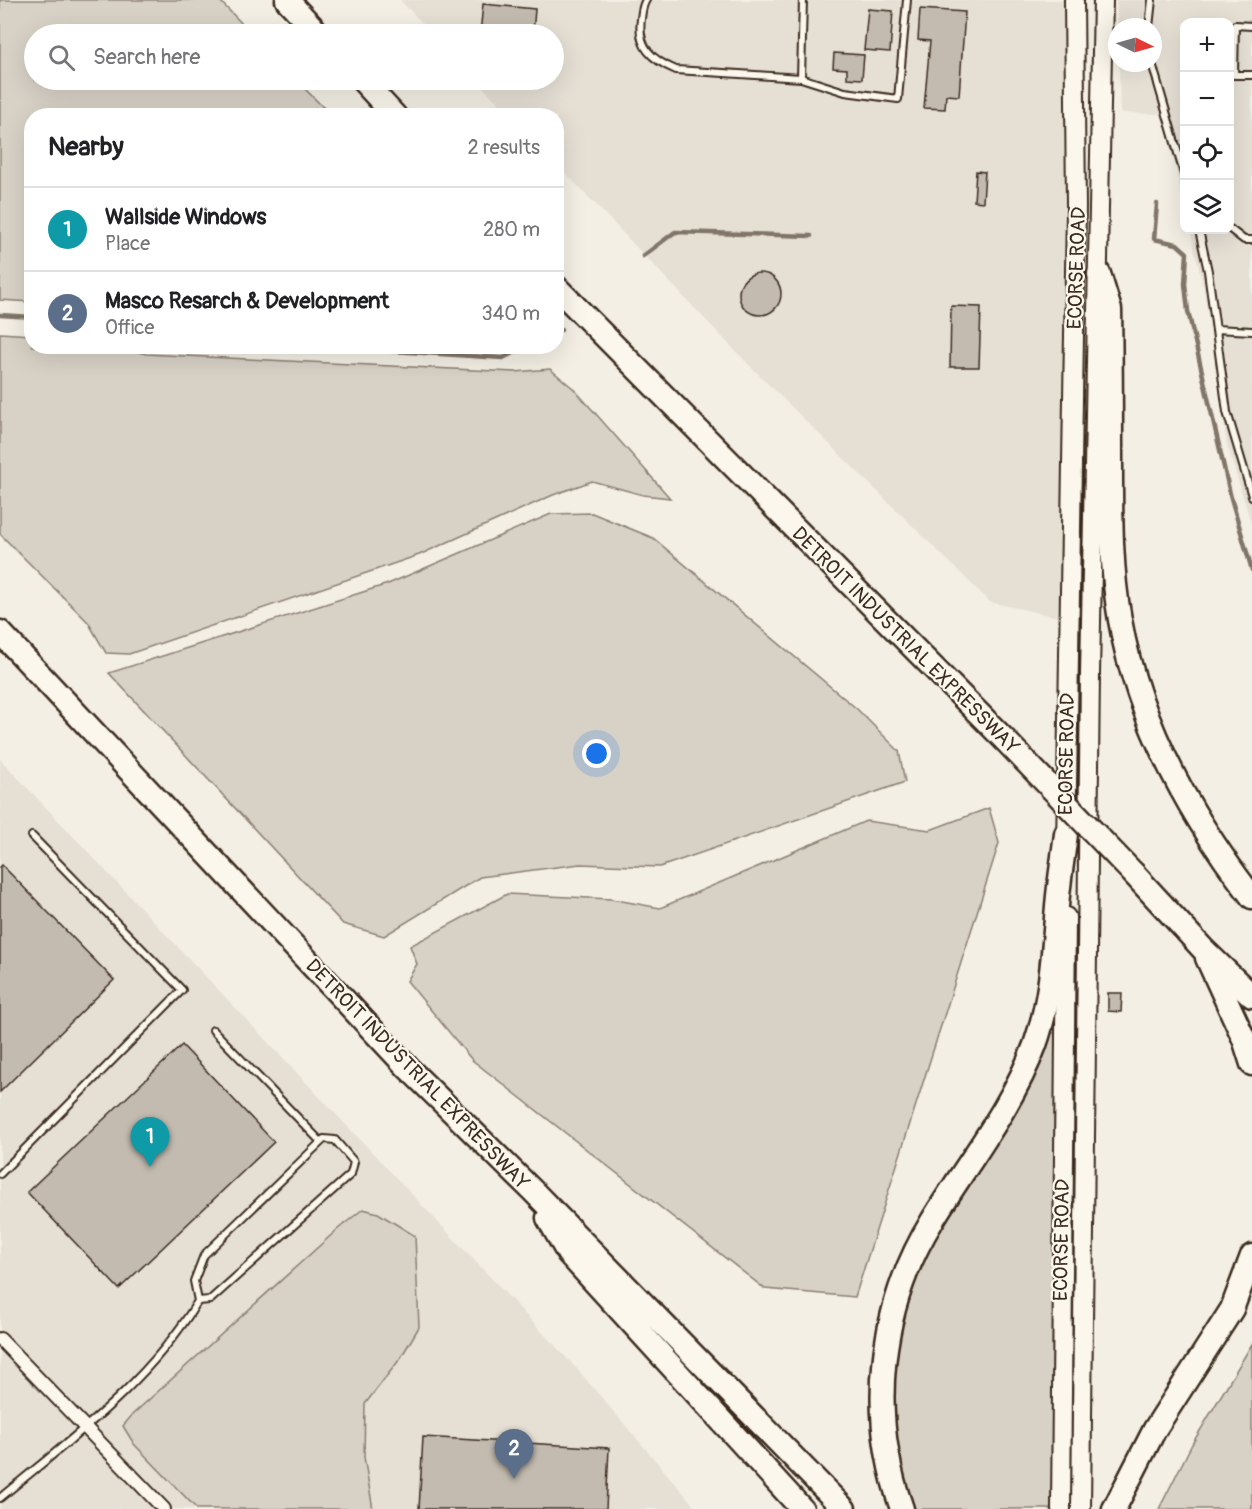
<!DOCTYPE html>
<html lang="en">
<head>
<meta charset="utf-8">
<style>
  body { margin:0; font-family:Pangolin,sans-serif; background:#f6f6f6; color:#202124 }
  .controls { position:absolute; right:18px; top:18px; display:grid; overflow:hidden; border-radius:12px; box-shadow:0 6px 24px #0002 }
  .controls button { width:54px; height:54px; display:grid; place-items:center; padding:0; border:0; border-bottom:2px solid #e0e0e0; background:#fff; color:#202124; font:30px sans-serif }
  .compass { position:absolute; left:1108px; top:18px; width:54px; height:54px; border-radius:50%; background:#fff; box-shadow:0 6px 24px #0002; rotate:95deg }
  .you { position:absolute; left:597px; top:754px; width:21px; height:21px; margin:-15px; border:4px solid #fff; border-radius:50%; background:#1a73e8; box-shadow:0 0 0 9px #1a73e833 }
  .badge { display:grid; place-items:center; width:39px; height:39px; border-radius:50%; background:#c8321e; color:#fff; font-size:20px; font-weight:700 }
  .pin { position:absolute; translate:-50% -50px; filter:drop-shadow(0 2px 3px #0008) }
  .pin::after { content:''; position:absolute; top:32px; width:21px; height:18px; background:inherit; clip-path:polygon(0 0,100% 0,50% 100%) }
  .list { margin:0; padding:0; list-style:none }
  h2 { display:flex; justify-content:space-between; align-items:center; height:78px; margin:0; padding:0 24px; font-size:26px }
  h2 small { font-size:20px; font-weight:400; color:#757577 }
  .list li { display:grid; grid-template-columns:39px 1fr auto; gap:18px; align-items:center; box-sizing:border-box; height:84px; padding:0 24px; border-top:2px solid #e0e0e0 }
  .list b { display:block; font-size:22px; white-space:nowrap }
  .list p { margin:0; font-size:20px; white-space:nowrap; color:#757577 }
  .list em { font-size:20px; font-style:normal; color:#757577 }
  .icon { flex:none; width:33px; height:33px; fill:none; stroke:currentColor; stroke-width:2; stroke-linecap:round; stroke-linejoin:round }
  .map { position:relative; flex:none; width:1252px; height:1509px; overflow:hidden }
  .search { position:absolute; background:#fff; box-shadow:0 6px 24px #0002; left:24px; top:24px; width:540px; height:66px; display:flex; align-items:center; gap:15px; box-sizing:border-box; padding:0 21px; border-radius:33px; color:#757577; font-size:22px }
  .panel { position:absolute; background:#fff; box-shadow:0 6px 24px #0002; left:24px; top:108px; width:540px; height:246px; border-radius:24px }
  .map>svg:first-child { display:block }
</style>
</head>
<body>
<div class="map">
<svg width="1252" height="1509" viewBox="0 0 1252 1509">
  <rect width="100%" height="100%" fill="#f3efe4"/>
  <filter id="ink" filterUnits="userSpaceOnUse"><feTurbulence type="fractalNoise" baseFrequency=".0167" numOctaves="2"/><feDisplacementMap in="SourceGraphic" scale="12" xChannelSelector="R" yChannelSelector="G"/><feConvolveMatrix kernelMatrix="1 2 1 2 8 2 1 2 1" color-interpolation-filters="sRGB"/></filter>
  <g filter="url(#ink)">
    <path fill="#e5dfd4" d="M400,0H1063L1066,441L1058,617L990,602L749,365L557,164L556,116L510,115L476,80H554V34H433Z
      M1116,0H1252V526L1227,444L1204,290L1190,230H1230V22H1184V206L1163,114L1120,113L1119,63H1153V27H1118Z
      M0,759L577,1369L697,1509H0Z"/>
    <path fill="#d8d1c6" stroke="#8a7e72" stroke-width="1.5" d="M0,0H219L252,34H34V80H296L331,115L32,116L31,302L0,300Z
      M0,333L31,335L32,346L120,347L146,354L515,372L550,369L574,389L670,498L643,495L592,481L553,495L419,555L129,654L106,653L88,622L0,534Z
      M592,513L653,538L857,709L899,751L905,782L660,867L580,864L480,877L384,936L343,924L109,673L388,584L551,514Z
      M989,808L999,843L855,1297L765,1289L472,1060L407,981L417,964L410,946L507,894L611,899L660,908L866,821L930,830Z
      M1050,1033H1055L1053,1509H914C889,1446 884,1363 907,1298C923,1254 948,1213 971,1172C997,1126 1024,1079 1050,1033Z
      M363,1209L378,1213L415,1236L419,1327L400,1359L365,1404L364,1457L373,1509H197L134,1444L123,1426L133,1414L338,1229Z
      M1252,1344V1509H1159L1192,1444Z"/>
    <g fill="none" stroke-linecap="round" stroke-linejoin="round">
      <path stroke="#817468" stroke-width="4.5" d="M1157,204L1154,239L1177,244L1187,253L1185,284L1188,311L1231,498L1252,570
        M643,256L675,232L811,236
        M0,315L32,317
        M556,332L561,330
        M314,346L503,358L527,346"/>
    </g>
    <path fill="#c3bbb0" stroke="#3b2a1e" stroke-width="1.5" d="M483,4L535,9L533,34H480Z
      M868,9L893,11L890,52L864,50Z
      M920,9L965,12L959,96L946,95L945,109L924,108L930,41L918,40Z
      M834,53L864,55L862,79L847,78V69L833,68Z
      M976,171L985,172L983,202L974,201Z
      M739 294a21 21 0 1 1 42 0a21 21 0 1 1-42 0Z
      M951,306L981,307L979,367H950Z
      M2,865L114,980L0,1092V867Z
      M1108,993H1122L1121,1012L1108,1011Z
      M182,1045L274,1142L119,1289L27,1192Z
      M423,1437L609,1448L606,1509H419Z"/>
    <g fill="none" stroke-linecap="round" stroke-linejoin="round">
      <defs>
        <path id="lane" d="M646,0C642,6 642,11 641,19C637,47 652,60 676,70L801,78
          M803,0L801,78L845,92L898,99L907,0
          M1252,26L1235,25L1234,75H1252
          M1149,27L1152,0
          M1152,63L1184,174
          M1230,229L1244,240H1252
          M1199,230L1208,271L1227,412L1252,496
          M1216,329L1252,331
          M213,1030L321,1142
          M0,1174L182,990L32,836
          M0,1498C71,1439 149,1382 198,1301L194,1281L204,1255L324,1139L335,1140L354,1162L351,1174L210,1300L198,1301"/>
        <path id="street" d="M0,1339L164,1509"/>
        <path id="secondary" d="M1066,847L1076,207L1074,0
          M1061,1509L1066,917
          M1081,1509L1090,674L1103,0"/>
        <path id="highway" d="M287,0L319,34
          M362,80L395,116
          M1099,274L1110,310C1111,364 1111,417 1111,470C1111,520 1111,570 1120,620C1138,722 1189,815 1252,897
          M556,287L1005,740
          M0,632L409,1069L532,1190L844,1509
          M1134,874L1203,949L1252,996
          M1207,958L1244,1039L1252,1064
          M548,1218L568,1253L802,1509
          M902,1509C868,1414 879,1307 932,1221C967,1163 1011,1109 1035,1045C1051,1000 1053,953 1057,906C1059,882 1063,858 1066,834
          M1114,1509L1155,1429L1232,1309L1252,1256"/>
      </defs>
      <use href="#lane" stroke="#3b2a1e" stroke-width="10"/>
      <use href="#street" stroke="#3b2a1e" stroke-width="16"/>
      <use href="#secondary" stroke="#3b2a1e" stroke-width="22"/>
      <use href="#highway" stroke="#3b2a1e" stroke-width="27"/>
      <use href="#lane" stroke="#fbf7ec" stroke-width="6"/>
      <use href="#street" stroke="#fbf7ec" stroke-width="12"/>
      <use href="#secondary" stroke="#fbf7ec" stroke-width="18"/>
      <use href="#highway" stroke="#fbf7ec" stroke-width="22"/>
      <defs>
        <path id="highway-bridge" d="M1005,740L1134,874"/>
      </defs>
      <use href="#highway-bridge" stroke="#3b2a1e" stroke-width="27" stroke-linecap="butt"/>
      <use href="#highway-bridge" stroke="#fbf7ec" stroke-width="22"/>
    </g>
  </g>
  <g text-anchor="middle" stroke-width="4.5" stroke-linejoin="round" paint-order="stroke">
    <g font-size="20" fill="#3b2a1e" stroke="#fbf7ec">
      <text transform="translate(1076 268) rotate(-88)" y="7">ECORSE ROAD</text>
      <text transform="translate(906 640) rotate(45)" y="7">DETROIT INDUSTRIAL EXPRESSWAY</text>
      <text transform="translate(1066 754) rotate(-89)" y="7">ECORSE ROAD</text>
      <text transform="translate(418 1074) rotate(46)" y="7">DETROIT INDUSTRIAL EXPRESSWAY</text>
      <text transform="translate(1061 1240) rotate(-89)" y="7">ECORSE ROAD</text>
    </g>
  </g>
</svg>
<div class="controls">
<button>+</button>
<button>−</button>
<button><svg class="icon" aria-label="locate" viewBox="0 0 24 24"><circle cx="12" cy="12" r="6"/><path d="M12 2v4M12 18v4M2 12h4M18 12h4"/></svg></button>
<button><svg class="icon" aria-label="layers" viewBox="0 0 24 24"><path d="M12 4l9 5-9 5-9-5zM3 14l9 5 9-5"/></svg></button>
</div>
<svg class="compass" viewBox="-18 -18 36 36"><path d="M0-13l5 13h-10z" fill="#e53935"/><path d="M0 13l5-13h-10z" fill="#757577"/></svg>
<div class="you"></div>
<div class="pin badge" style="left:150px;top:1167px;background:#0f9aa8">1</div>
<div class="pin badge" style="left:514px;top:1479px;background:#5c6f8a">2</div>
<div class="search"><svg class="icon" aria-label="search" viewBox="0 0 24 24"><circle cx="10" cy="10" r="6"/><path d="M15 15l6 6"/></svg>Search here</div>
<section class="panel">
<h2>Nearby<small>2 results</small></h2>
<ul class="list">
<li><span class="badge" style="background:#0f9aa8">1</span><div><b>Wallside Windows</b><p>Place</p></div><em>280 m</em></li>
<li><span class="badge" style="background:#5c6f8a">2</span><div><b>Masco Resarch &amp; Development</b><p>Office</p></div><em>340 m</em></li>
</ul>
</section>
</div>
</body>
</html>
